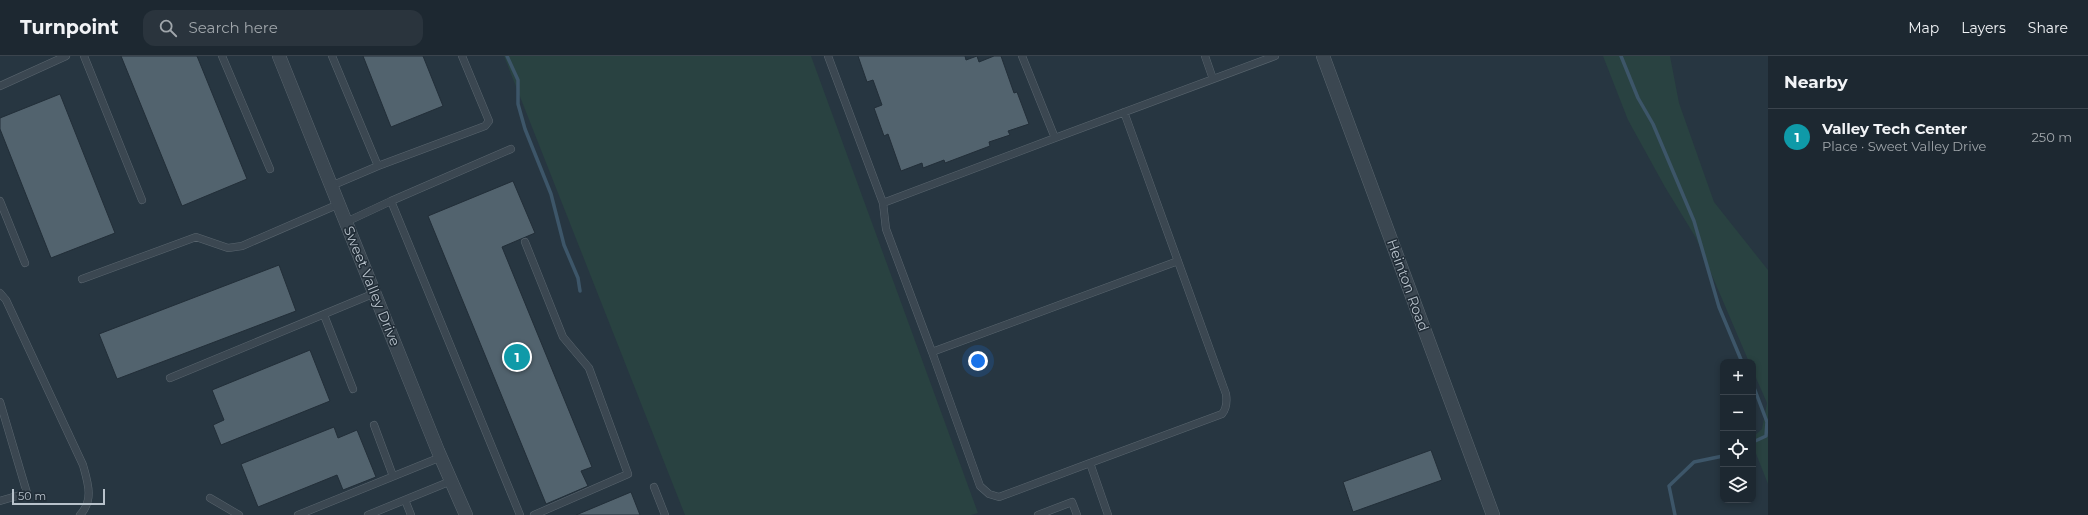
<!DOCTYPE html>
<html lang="en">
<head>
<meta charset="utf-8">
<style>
  body { margin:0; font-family:Montserrat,sans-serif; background:#2a343d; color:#f1f3f6 }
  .controls { position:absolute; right:12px; bottom:12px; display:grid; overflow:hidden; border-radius:8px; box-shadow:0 2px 6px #0003 }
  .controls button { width:36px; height:36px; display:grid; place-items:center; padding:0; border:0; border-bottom:1px solid #3b444d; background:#1d2831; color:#f1f3f6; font:20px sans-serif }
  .scale { position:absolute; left:12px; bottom:10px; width:93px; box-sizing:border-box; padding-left:4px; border:2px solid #b8c2cb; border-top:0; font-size:11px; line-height:14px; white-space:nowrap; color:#b8c2cb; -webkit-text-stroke:3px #202c36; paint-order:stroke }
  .you { position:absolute; left:978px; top:305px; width:14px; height:14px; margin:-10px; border:3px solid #fff; border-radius:50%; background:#1a73e8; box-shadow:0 0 0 6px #1a73e833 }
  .badge { display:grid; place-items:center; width:26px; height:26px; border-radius:50%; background:#8bbbb9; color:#fff; font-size:13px; font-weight:700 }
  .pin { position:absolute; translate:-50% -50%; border:2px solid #fff; box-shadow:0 1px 4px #0006 }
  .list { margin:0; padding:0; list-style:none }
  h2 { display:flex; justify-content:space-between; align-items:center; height:52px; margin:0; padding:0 16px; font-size:17px }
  h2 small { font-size:13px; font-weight:400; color:#a0a6ab }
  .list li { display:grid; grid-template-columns:26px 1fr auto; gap:12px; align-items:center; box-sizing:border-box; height:56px; padding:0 16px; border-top:1px solid #3b444d }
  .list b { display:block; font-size:15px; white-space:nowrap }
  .list p { margin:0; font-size:13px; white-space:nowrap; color:#a0a6ab }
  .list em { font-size:13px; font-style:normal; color:#a0a6ab }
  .icon { flex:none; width:22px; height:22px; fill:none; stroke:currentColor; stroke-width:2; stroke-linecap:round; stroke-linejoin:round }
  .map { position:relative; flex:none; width:1768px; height:459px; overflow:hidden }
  header { display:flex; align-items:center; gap:24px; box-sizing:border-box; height:56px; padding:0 20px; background:#1d2831; border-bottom:1px solid #3b444d }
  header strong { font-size:19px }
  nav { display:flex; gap:22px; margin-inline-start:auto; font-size:14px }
  .search { width:280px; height:36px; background:#2a343d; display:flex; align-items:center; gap:10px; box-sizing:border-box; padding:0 14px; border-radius:12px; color:#a0a6ab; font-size:15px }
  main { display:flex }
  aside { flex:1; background:#1d2831 }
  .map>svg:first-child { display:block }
</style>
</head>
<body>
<header>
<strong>Turnpoint</strong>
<div class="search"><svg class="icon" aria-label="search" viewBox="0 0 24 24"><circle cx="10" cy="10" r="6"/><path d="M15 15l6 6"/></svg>Search here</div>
<nav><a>Map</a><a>Layers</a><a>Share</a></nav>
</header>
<main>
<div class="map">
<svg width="1768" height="459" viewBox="0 0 1768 459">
  <rect width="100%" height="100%" fill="#273641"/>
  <path fill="#294241" d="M504,0H811L978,457L971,459H685Z
    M1603,0H1670L1679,47L1714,146L1768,214V428L1753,390V381L1762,373L1767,347L1753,315V306H1749L1696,182L1665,131L1628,64Z"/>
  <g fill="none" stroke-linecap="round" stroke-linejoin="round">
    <path stroke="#3d5669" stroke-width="3.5" d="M507,0L518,24V48L525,73L551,138L564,189L578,222L580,235
      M1621,0L1638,42L1653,68L1694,165L1719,251L1742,306
      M1753,329L1767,366L1766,380L1753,386
      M1675,459L1669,430L1694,406L1723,400"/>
  </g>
  <path fill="#52636e" stroke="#222e38" d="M121,0H197L247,123L182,150Z
    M363,0H423L443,50L391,71Z
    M858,0H965L966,4L977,0L979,6L994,0H1001L1014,37L1017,36L1029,68L1008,75L1010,79L989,86L990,90L945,107L944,104L923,112L922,107L901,115L888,78L884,80L874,52L882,49L873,24L867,26Z
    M60,38L115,177L51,202L0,73V62Z
    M513,125L535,177L502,191L592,411L581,415L588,430L546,448L428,160Z
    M279,209L296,255L117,323L99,278Z
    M310,294L330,345L221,389L213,369L224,364L212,334Z
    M334,371L338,382L357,374L376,421L343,434L337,419L258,451L241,408Z
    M1431,394L1442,424L1353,456L1343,426Z
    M631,436L640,459H576Z"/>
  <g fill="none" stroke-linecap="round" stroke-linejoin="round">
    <defs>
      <path id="lane" d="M84,0L142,144
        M222,0L270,113
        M332,0L378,110L485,70L489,65L462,0
        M828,0L883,147
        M1022,0L1055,82L1275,0
        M1205,0L1213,23
        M0,30L66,0
        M511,93L391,145L520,459
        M331,130L378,110
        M0,145L25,207
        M346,166L391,145
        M525,186L563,281L589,312L628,418L534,459
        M82,223L196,181L228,192L242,190L339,148
        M0,237L6,244L83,409C88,427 94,444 80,459
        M324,259L353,333
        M932,296L886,173L883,147L1055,82
        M170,322L375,237
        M0,346L27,437L0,445
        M374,369L393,420
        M1090,407L999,441L989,438L980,430L932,296L1178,205
        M654,431L665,459
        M210,442L239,459
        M405,444L411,459
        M298,459L441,401
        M368,459L451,425
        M1038,459L1072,446L1077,459
        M1108,459L1090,407L1222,358C1227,352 1227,345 1226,338L1124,56"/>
      <path id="street" d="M279,0L438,395L466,459
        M1323,0L1493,459"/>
    </defs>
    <use href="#lane" stroke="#59656e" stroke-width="8"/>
    <use href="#street" stroke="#59656e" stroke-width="14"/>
    <use href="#lane" stroke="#3b4751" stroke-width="7"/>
    <use href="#street" stroke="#3b4751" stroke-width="13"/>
  </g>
  <g text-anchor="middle" stroke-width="3" stroke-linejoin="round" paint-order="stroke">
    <g font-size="14" fill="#b8c2cb" stroke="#202c36">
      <text transform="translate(1408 229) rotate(70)" y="5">Heinton Road</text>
      <text transform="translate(372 230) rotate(68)" y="5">Sweet Valley Drive</text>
    </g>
  </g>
</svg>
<div class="controls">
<button>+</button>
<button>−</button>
<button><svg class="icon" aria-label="locate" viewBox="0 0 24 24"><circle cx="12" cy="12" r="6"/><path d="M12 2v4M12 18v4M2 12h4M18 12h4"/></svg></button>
<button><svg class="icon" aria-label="layers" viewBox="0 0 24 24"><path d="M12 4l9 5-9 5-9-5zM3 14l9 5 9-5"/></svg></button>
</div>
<div class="scale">50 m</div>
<div class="you"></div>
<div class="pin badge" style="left:517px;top:301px;background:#0f9aa8">1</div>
</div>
<aside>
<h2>Nearby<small></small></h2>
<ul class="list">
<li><span class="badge" style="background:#0f9aa8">1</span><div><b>Valley Tech Center</b><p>Place · Sweet Valley Drive</p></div><em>250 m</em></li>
</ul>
</aside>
</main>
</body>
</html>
